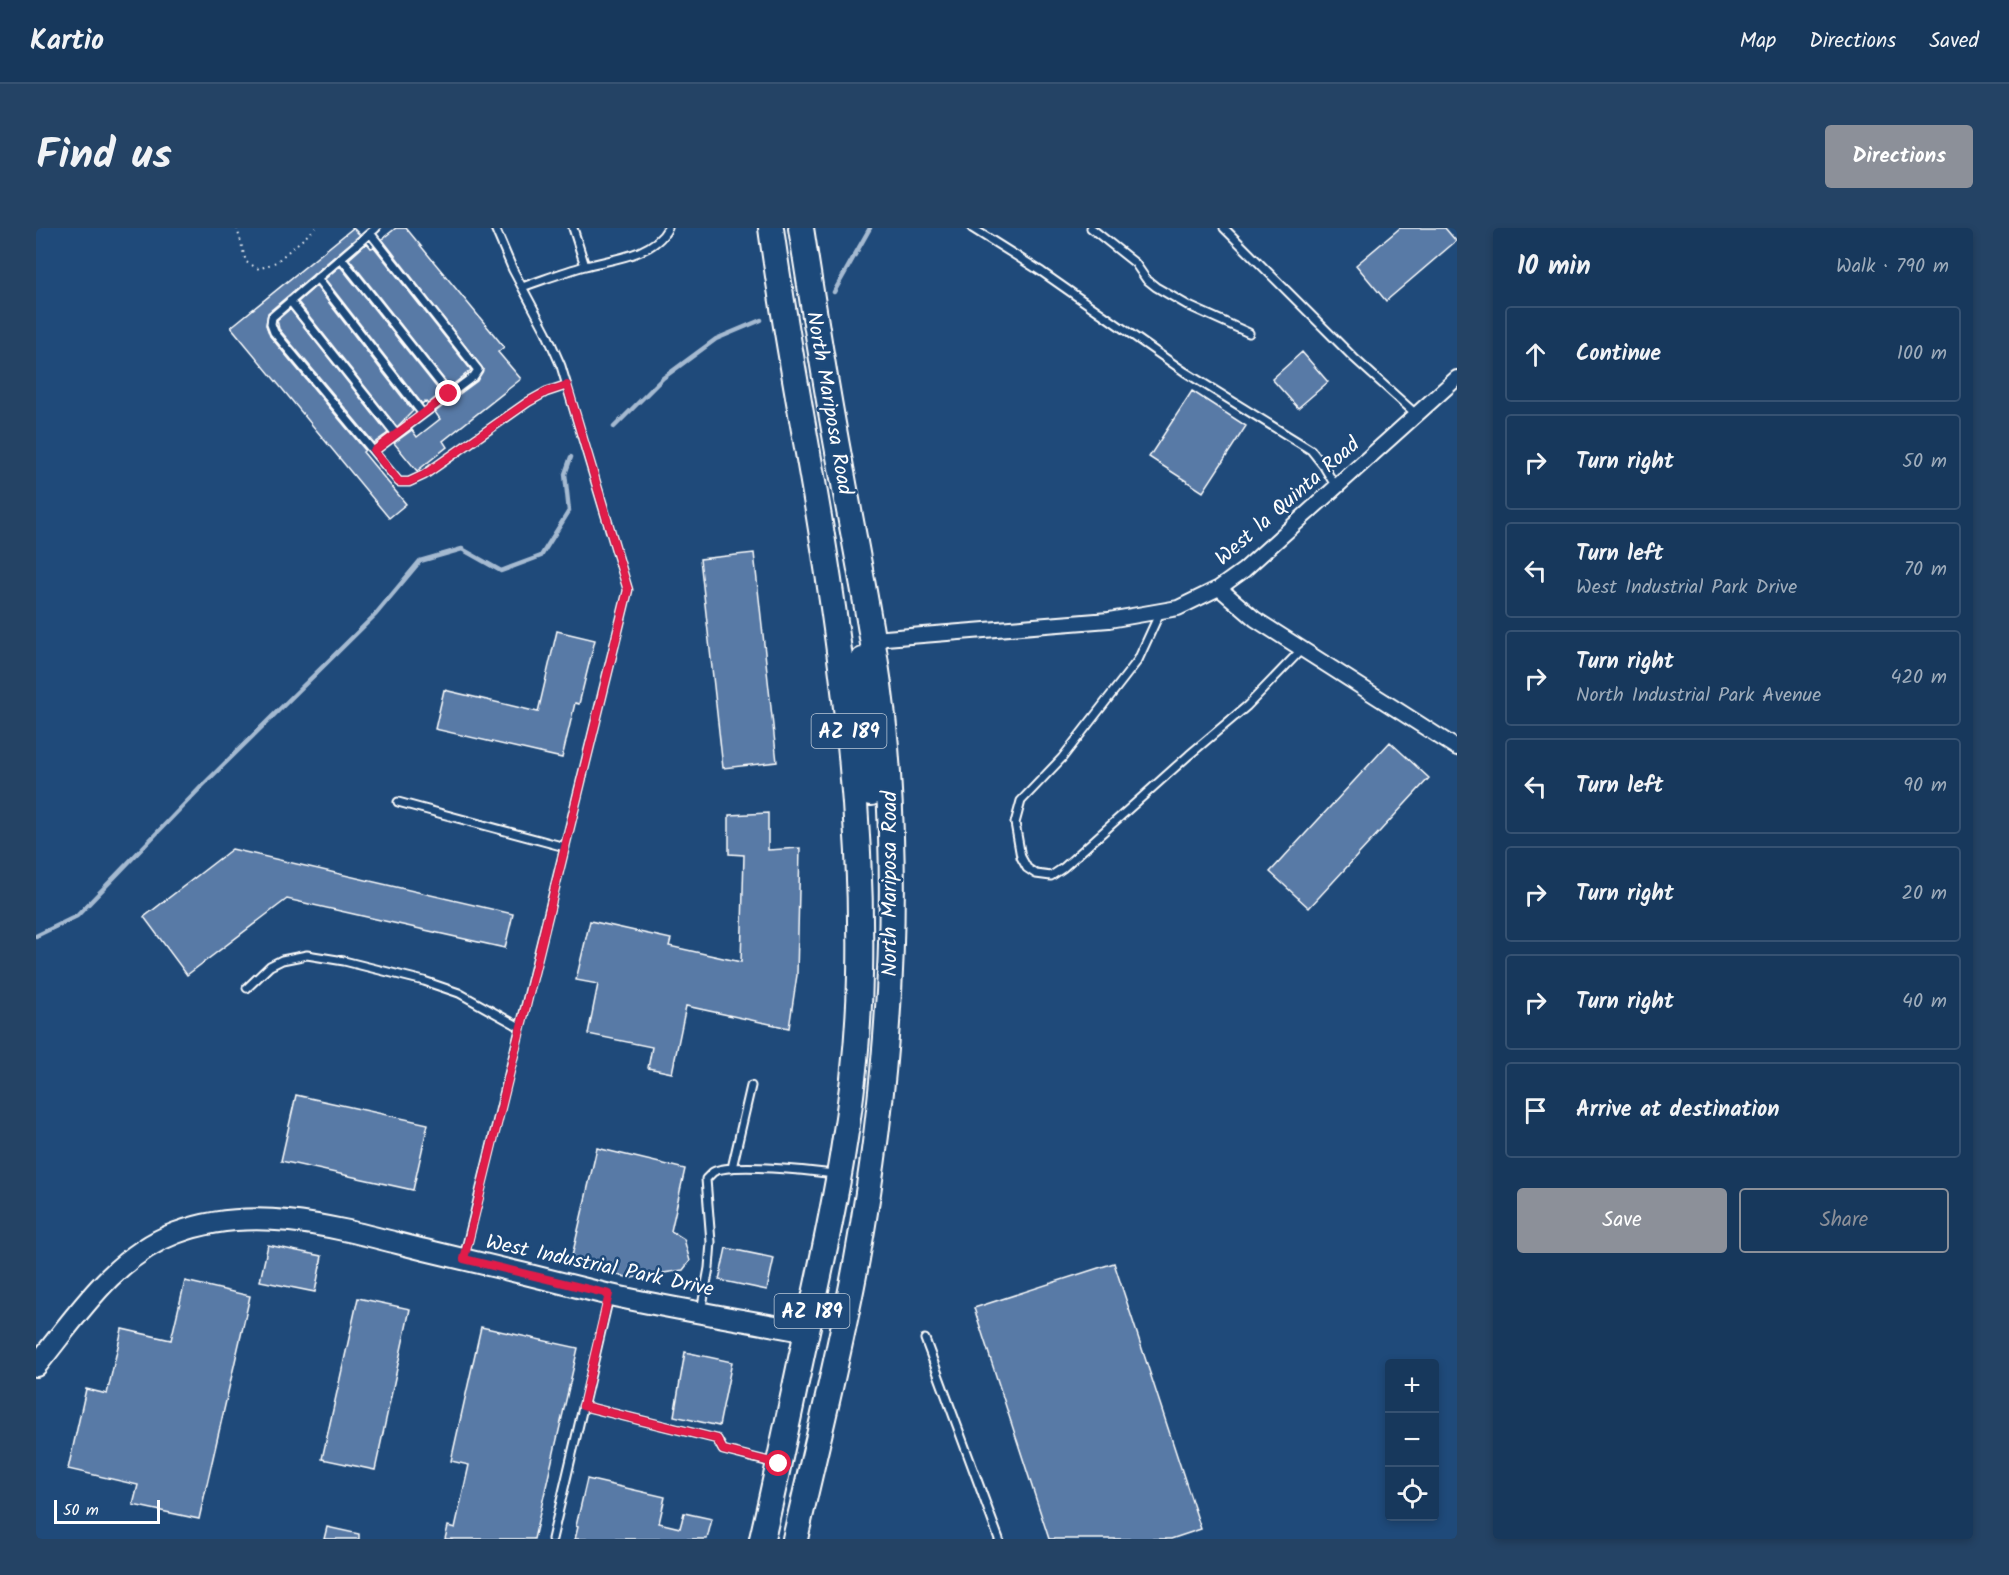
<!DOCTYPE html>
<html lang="en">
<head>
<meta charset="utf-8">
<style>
  body { margin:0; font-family:Kalam,sans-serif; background:#244365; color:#f1f3f6 }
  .controls { position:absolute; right:18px; bottom:18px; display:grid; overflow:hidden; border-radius:6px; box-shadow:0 3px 9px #0003 }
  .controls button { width:54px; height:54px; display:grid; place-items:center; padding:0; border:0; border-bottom:2px solid #365272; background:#17385c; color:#f1f3f6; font:30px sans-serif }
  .scale { position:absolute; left:18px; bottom:15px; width:106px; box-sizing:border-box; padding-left:6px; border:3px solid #fff; border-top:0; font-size:16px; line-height:21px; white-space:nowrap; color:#fff; -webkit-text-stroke:4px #1f4a7a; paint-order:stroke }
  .stop { position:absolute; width:18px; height:18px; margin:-14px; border:4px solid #e11d48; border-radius:50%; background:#fff }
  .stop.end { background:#e11d48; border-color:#fff; box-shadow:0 2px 6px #0008 }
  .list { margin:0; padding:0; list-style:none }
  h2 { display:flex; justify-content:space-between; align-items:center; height:78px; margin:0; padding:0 24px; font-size:26px }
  h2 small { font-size:20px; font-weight:400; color:#9eacbb }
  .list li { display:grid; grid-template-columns:39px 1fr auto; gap:18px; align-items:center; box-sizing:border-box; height:96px; margin:0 12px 12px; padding:0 12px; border:2px solid #365272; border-radius:6px }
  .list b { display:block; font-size:22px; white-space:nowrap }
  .list p { margin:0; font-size:20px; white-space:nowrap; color:#9eacbb }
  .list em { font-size:20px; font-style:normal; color:#9eacbb }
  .actions { display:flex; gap:12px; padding:18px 24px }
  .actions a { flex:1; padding:14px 0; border:2px solid #8c9099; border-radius:6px; text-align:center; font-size:21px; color:#8c9099 }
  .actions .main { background:#8c9099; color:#fff }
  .icon { flex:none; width:33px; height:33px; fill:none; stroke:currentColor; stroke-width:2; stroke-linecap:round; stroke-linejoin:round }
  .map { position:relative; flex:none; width:1421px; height:1311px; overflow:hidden; border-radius:6px }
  header { display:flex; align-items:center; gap:36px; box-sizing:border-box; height:84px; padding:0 30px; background:#17385c; border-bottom:2px solid #365272 }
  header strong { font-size:28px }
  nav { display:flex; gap:33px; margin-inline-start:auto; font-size:21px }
  .intro { display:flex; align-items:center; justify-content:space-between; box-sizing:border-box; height:144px; padding:0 36px }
  h1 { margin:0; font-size:42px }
  .button { padding:15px 27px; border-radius:6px; background:#8c9099; color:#fff; font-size:21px; font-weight:700 }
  main { display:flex; gap:36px; padding:0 36px }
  aside { flex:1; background:#17385c; border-radius:6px; box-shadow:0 3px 9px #0003 }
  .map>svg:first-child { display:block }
</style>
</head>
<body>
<header>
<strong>Kartio</strong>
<nav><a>Map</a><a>Directions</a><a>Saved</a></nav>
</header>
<div class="intro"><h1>Find us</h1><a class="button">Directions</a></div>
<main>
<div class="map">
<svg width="1421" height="1311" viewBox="0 0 1421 1311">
  <rect width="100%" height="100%" fill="#1f4a7a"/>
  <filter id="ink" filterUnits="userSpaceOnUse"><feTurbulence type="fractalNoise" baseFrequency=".0167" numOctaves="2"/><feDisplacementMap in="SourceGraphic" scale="12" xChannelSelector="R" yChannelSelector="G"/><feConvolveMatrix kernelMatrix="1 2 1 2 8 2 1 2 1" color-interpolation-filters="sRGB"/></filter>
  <g filter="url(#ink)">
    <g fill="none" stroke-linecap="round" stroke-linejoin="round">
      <path stroke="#a5bad1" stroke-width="4.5" d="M798,64L834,0
        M578,199L627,150L680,111L725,92
        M0,708L41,688L165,559L339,387L384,333L426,321L465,343L505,328L533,283L529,246L535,229"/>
    </g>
    <path fill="#587aa6" stroke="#fff" stroke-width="1.5" d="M317,0L324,7L232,85L230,97L234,108L329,222L327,224L370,276L353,290L195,99Z
      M360,0H370L468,119L462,124L485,151L407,213L411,219L381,243L358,215L376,202L381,209L404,191L399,184L441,153L447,141L346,11Z
      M1364,0H1409L1420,13L1350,73L1320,37Z
      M331,15L335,20L338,19L435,142L414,159L313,31Z
      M304,38L405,165L392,176L389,173L386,176L289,51Z
      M280,58L377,183L361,199L262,74Z
      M254,81L352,205L338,215L243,101L241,92Z
      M1266,124L1292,154L1262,180L1236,151Z
      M1156,163L1210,198L1167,264L1113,229Z
      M718,325L741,534L687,540L664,331Z
      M521,403L559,412L543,476L539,475L526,530L399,501L408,462L502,484Z
      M1354,514L1393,550L1273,680L1234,644Z
      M732,585V622L764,620L761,747L753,800L650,778L636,845L612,840L616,819L552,806L562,756L540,752L554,693L635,711L633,718L705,734L708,627L693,626V587Z
      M196,621L477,686L469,720L251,671L151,747L108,689Z
      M260,867L392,896L377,962L245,933Z
      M561,920L649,941L635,1003L648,1011L654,1033L647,1042L595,1050L534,1037Z
      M232,1017L286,1028L279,1064L224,1053Z
      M690,1020L738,1030L731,1062L683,1052Z
      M1078,1035L1165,1301L1135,1311H1013L938,1080Z
      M149,1053L214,1068L163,1291L97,1277L102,1257L32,1241L50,1161L71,1166L86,1101L135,1112Z
      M322,1070L374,1081L339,1242L286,1231Z
      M445,1099L542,1120L498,1311H409L412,1298L419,1300L433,1237L415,1233Z
      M649,1124L696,1134L683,1198L638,1188Z
      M551,1251L629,1269L623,1295L644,1300L648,1285L676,1291L671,1311H539L542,1299L540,1298Z
      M291,1299L323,1306V1311H288Z"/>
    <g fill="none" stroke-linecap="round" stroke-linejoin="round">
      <defs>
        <path id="lane" d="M340,0L236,89L235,96L238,104L363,254H373L388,247L492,174L510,164L531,157
          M537,0L549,38
          M936,0L1006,44L1149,144L1275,222L1287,237L1300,259
          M1055,0L1099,35L1110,51L1120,59L1153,78L1213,105
          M1188,0L1318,130L1381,187
          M334,5L442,142L438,148L338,223
          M305,30L413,166
          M281,50L387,186
          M486,59C507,52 527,44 549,38C576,31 617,28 632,0
          M254,73L360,206
          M1125,382L1102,432L1026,530L985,573L979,595L985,629L991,640L1000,646L1015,648L1027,640L1153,527L1211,478L1266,421
          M362,574L529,619
          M211,760L234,738L246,732L271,727L308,733L388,753L423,765L484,799
          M696,940L715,858
          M428,1029L592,362L525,138L510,104L477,42L459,0
          M665,1083L673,1040L675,1014L670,951C673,948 675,946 677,944C695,934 775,943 798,946
          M889,1111L963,1311
          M547,1178L681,1211L687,1222L738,1235
          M516,1311L573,1069"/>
        <path id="street" d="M1183,360L1219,391L1421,520
          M837,411L1073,392L1142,380L1183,360L1208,342L1421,150"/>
        <path id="secondary" d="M0,1138C40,1089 78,1028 140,1005C222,974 308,1002 389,1022C449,1036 510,1051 570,1066C636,1081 704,1091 771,1104"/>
        <path id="highway" d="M827,432L835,565
          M726,1311C742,1242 756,1172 771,1103C797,986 822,867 824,747C827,593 808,441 783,289C767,193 748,97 735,0
          M759,1311C780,1218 804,1125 821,1031C850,871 863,709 852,546C846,446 825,349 807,250C791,167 778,84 765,0"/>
      </defs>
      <use href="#lane" stroke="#fff" stroke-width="11"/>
      <use href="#street" stroke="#fff" stroke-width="18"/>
      <use href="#secondary" stroke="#fff" stroke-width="24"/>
      <use href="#highway" stroke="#fff" stroke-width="28"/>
      <path stroke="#fff" stroke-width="2" stroke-dasharray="1.5 4.5" stroke-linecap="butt" d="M201,0L210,34L223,41L240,34L280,0"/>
      <use href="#lane" stroke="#1f4a7a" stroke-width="7"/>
      <use href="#street" stroke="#1f4a7a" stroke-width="14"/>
      <use href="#secondary" stroke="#1f4a7a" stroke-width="20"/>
      <use href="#highway" stroke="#1f4a7a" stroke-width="24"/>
    </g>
  </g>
  <g fill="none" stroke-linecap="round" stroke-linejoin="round" filter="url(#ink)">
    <path stroke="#e11d48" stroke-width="8" d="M413,166L338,223L363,254H373L388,247L492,174L510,164L531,157L592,362L428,1031L573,1066L547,1178L681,1211L687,1222L743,1236"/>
  </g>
  <g text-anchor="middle" stroke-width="5" stroke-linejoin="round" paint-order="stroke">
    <g fill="#1f4a7a" stroke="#bcc9d7" stroke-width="1.5">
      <rect x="775.5" y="486" width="75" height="34" rx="4.5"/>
      <rect x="738.5" y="1066" width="75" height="34" rx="4.5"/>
    </g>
    <g font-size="20" font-weight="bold" fill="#fff">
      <text x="813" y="510">AZ 189</text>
      <text x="776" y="1090">AZ 189</text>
    </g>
    <g font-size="21" fill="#fff" stroke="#1f4a7a">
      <text transform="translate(794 175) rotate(80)" y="7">North Mariposa Road</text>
      <text transform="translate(1251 273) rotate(-41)" y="7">West la Quinta Road</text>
      <text transform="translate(853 656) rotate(-90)" y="7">North Mariposa Road</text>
      <text transform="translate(564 1037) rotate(12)" y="7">West Industrial Park Drive</text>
    </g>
  </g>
</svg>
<div class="controls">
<button>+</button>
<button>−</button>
<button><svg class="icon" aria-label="locate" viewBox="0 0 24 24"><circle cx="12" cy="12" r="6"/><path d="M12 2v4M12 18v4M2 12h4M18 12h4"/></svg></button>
</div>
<div class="scale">50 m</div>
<div class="stop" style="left:743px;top:1236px"></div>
<div class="stop end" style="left:413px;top:166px"></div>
</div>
<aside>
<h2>10 min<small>Walk · 790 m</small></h2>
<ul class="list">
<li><svg class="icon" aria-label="ahead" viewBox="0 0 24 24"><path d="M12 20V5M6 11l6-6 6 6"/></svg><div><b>Continue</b></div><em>100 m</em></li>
<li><svg class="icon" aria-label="right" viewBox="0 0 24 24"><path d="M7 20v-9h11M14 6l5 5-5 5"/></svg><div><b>Turn right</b></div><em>50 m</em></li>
<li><svg class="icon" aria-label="left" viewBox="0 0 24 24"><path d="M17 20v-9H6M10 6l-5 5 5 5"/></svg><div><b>Turn left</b><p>West Industrial Park Drive</p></div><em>70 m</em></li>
<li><svg class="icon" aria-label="right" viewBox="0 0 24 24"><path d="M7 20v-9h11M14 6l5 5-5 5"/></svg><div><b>Turn right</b><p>North Industrial Park Avenue</p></div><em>420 m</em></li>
<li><svg class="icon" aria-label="left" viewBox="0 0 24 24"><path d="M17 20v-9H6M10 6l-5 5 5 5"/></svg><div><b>Turn left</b></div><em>90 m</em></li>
<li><svg class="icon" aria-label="right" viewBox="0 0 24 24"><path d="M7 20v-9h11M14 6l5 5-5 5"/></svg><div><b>Turn right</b></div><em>20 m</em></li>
<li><svg class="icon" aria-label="right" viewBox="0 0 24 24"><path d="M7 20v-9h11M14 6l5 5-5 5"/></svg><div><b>Turn right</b></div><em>40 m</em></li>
<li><svg class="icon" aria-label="arrive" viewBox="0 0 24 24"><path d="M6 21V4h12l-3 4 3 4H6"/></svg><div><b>Arrive at destination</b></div></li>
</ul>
<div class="actions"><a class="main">Save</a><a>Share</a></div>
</aside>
</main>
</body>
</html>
